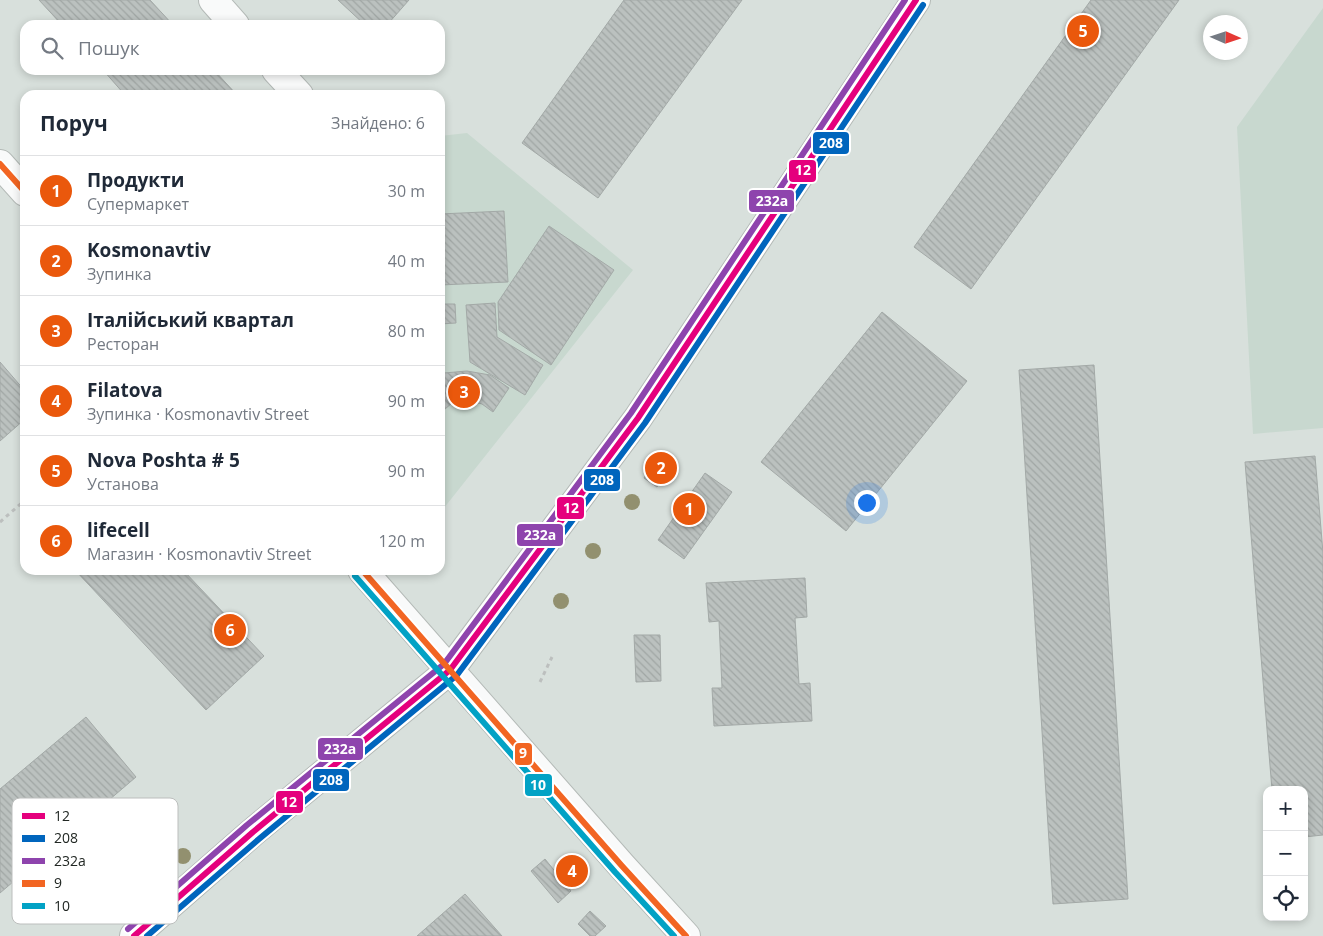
<!DOCTYPE html>
<html lang="uk">
<head>
<meta charset="utf-8">
<style>
  body { margin:0; font-family:"Open Sans",sans-serif; background:#f6f6f7; color:#1f2937 }
  .controls { position:absolute; right:15px; bottom:15px; display:grid; overflow:hidden; border-radius:10px; box-shadow:0 2px 8px #0003 }
  .controls button { width:45px; height:45px; display:grid; place-items:center; padding:0; border:0; border-bottom:1px solid #e0e1e3; background:#fff; color:#1f2937; font:25px sans-serif }
  .compass { position:absolute; left:1203px; top:15px; width:45px; height:45px; border-radius:50%; background:#fff; box-shadow:0 2px 8px #0003; rotate:93deg }
  .you { position:absolute; left:866px; top:502px; width:18px; height:18px; margin:-12px; border:4px solid #fff; border-radius:50%; background:#1a73e8; box-shadow:0 0 0 8px #1a73e833 }
  .badge { display:grid; place-items:center; width:32px; height:32px; border-radius:50%; background:#ea580c; color:#fff; font-size:16px; font-weight:700 }
  .pin { position:absolute; translate:-50% -50%; border:2px solid #fff; box-shadow:0 1px 5px #0006 }
  .list { margin:0; padding:0; list-style:none }
  h2 { display:flex; justify-content:space-between; align-items:center; height:65px; margin:0; padding:0 20px; font-size:21px }
  h2 small { font-size:16px; font-weight:400; color:#747a83 }
  .list li { display:grid; grid-template-columns:32px 1fr auto; gap:15px; align-items:center; box-sizing:border-box; height:70px; padding:0 20px; border-top:1px solid #e0e1e3 }
  .list b { display:block; font-size:19px; white-space:nowrap }
  .list p { margin:0; font-size:16px; white-space:nowrap; color:#747a83 }
  .list em { font-size:16px; font-style:normal; color:#747a83 }
  .icon { flex:none; width:28px; height:28px; fill:none; stroke:currentColor; stroke-width:2; stroke-linecap:round; stroke-linejoin:round }
  .map { position:relative; flex:none; width:1323px; height:936px; overflow:hidden }
  .search { position:absolute; background:#fff; box-shadow:0 2px 8px #0003; left:20px; top:20px; width:425px; height:55px; display:flex; align-items:center; gap:12px; box-sizing:border-box; padding:0 18px; border-radius:15px; color:#747a83; font-size:19px }
  .panel { position:absolute; background:#fff; box-shadow:0 2px 8px #0003; left:20px; top:90px; width:425px; height:485px; border-radius:15px }
  .map>svg:first-child { display:block }
</style>
</head>
<body>
<div class="map">
<svg width="1323" height="936" viewBox="0 0 1323 936">
  <defs>
    <pattern id="building-back-hatch" width="6" height="6" patternUnits="userSpaceOnUse" patternTransform="scale(1.25)"><rect width="6" height="6" fill="#bbc1bf"/><path d="M-1 5l2 2M0 0l6 6M5-1l2 2" fill="none" stroke="#a0a6a4"/></pattern>
  </defs>
  <rect width="100%" height="100%" fill="#d8e0dc"/>
  <path fill="#c8d8cf" d="M1323,8V428L1253,434L1237,127Z
    M467,133L633,270L440,513V136Z"/>
  <path fill="url(#building-back-hatch)" stroke="#a3a9a7" d="M39,0H150L173,25H62Z
    M338,0H409L387,25H365Z
    M624,0H742L598,198L522,143Z
    M1091,0H1179L971,289L914,247Z
    M103,70H214L237,95H125Z
    M504,211L508,282L440,285V214Z
    M549,226L614,270L551,365L499,330L498,302Z
    M495,303L497,337L543,365L525,395L470,362L466,305Z
    M440,304H455L456,323L440,324Z
    M882,312L967,381L846,531L761,462Z
    M0,362L25,391V419L0,441Z
    M1094,365L1128,899L1053,904L1019,370Z
    M467,371L490,375L509,388L493,412L482,404L468,400L453,402L444,410L440,405V376L444,373Z
    M662,452L675,461L657,487L644,478Z
    M1315,456L1323,553V835L1304,837V790H1272L1245,462Z
    M705,473L732,492L684,559L658,540Z
    M75,570H183L264,656L206,710Z
    M805,578L807,617L795,618L799,684L810,683L812,721L714,726L712,688H722L719,621L709,622L706,583Z
    M634,635H660L661,681L636,682Z
    M86,717L136,777L0,893V789Z
    M545,859L571,891L558,903L531,871Z
    M465,894L502,936H417Z
    M590,911L606,926L595,936H590L578,924Z"/>
  <g fill="none" stroke-linecap="round" stroke-linejoin="round">
    <defs>
      <path id="minor" d="M213,0L235,25
        M276,70L299,95"/>
      <path id="major" d="M0,164L25,192
        M362,570L622,866L686,936
        M134,936L253,832L450,670L638,418L916,0"/>
    </defs>
    <use href="#minor" stroke="#b4bab7" stroke-width="30"/>
    <use href="#major" stroke="#b4bab7" stroke-width="30"/>
    <path stroke="#bcbfbe" stroke-width="3" stroke-dasharray="4 4" stroke-linecap="butt" d="M0,522L25,500
      M540,682L552,657"/>
    <use href="#minor" stroke="#f9fafa" stroke-width="28"/>
    <use href="#major" stroke="#f9fafa" stroke-width="28"/>
    <defs>
      <path id="bus-1" d="M134,936L253,832L450,670L638,418L916,0"/>
      <path id="bus-2" d="M147,936L259,839L457,675L645,423L923,5"/>
      <path id="bus-3" d="M128,929L247,825L444,664L631,413L905,0"/>
      <path id="bus-4" d="M0,164L25,192
        M362,570L622,866L686,936"/>
      <path id="bus-5" d="M355,576L615,872L674,936"/>
    </defs>
    <use href="#bus-1" stroke="#fff" stroke-width="10"/>
    <use href="#bus-2" stroke="#fff" stroke-width="10"/>
    <use href="#bus-3" stroke="#fff" stroke-width="10"/>
    <use href="#bus-4" stroke="#fff" stroke-width="10"/>
    <use href="#bus-5" stroke="#fff" stroke-width="10"/>
    <use href="#bus-1" stroke="#e5007d" stroke-width="6"/>
    <use href="#bus-2" stroke="#0065bd" stroke-width="6"/>
    <use href="#bus-3" stroke="#8e44ad" stroke-width="6"/>
    <use href="#bus-4" stroke="#f26522" stroke-width="6"/>
    <use href="#bus-5" stroke="#02a2c5" stroke-width="6"/>
  </g>
  <g fill="#92906f">
    <circle cx="632" cy="502" r="8"/>
    <circle cx="593" cy="551" r="8"/>
    <circle cx="561" cy="601" r="8"/>
    <circle cx="183" cy="856" r="8"/>
  </g>
  <rect x="12" y="798" width="166" height="126" rx="8" fill="#fff" stroke="#bcbebd" stroke-width="1"/>
  <rect x="22" y="813" width="23" height="6" fill="#e5007d"/>
  <rect x="22" y="835" width="23" height="7" fill="#0065bd"/>
  <rect x="22" y="858" width="23" height="6" fill="#8e44ad"/>
  <rect x="22" y="880" width="23" height="7" fill="#f26522"/>
  <rect x="22" y="903" width="23" height="6" fill="#02a2c5"/>
  <g font-size="14" fill="#212723">
    <text x="54" y="821">12</text>
    <text x="54" y="843">208</text>
    <text x="54" y="866">232а</text>
    <text x="54" y="888">9</text>
    <text x="54" y="911">10</text>
  </g>
  <g stroke="#fff" stroke-width="2">
    <rect x="812" y="131" width="38" height="24" rx="5" fill="#0065bd"/>
    <rect x="788" y="159" width="29" height="24" rx="5" fill="#e5007d"/>
    <rect x="748" y="189" width="47" height="24" rx="5" fill="#8e44ad"/>
    <rect x="583" y="468" width="38" height="24" rx="5" fill="#0065bd"/>
    <rect x="556" y="496" width="29" height="24" rx="5" fill="#e5007d"/>
    <rect x="516" y="523" width="48" height="24" rx="5" fill="#8e44ad"/>
    <rect x="317" y="737" width="47" height="24" rx="5" fill="#8e44ad"/>
    <rect x="514" y="742" width="19" height="24" rx="5" fill="#f26522"/>
    <rect x="312" y="768" width="38" height="24" rx="5" fill="#0065bd"/>
    <rect x="524" y="773" width="29" height="24" rx="5" fill="#02a2c5"/>
    <rect x="275" y="790" width="29" height="24" rx="5" fill="#e5007d"/>
  </g>
  <g font-size="14" text-anchor="middle" font-weight="bold" fill="#fff">
    <text x="831" y="148">208</text>
    <text x="803" y="175">12</text>
    <text x="772" y="206">232а</text>
    <text x="602" y="485">208</text>
    <text x="571" y="513">12</text>
    <text x="540" y="540">232а</text>
    <text x="340" y="754">232а</text>
    <text x="523" y="758">9</text>
    <text x="331" y="785">208</text>
    <text x="538" y="790">10</text>
    <text x="289" y="807">12</text>
  </g>
</svg>
<div class="controls">
<button>+</button>
<button>−</button>
<button><svg class="icon" aria-label="locate" viewBox="0 0 24 24"><circle cx="12" cy="12" r="6"/><path d="M12 2v4M12 18v4M2 12h4M18 12h4"/></svg></button>
</div>
<svg class="compass" viewBox="-18 -18 36 36"><path d="M0-13l5 13h-10z" fill="#e53935"/><path d="M0 13l5-13h-10z" fill="#747a83"/></svg>
<div class="you"></div>
<div class="pin badge" style="left:689px;top:509px">1</div>
<div class="pin badge" style="left:661px;top:468px">2</div>
<div class="pin badge" style="left:464px;top:392px">3</div>
<div class="pin badge" style="left:572px;top:871px">4</div>
<div class="pin badge" style="left:1083px;top:31px">5</div>
<div class="pin badge" style="left:230px;top:630px">6</div>
<div class="search"><svg class="icon" aria-label="search" viewBox="0 0 24 24"><circle cx="10" cy="10" r="6"/><path d="M15 15l6 6"/></svg>Пошук</div>
<section class="panel">
<h2>Поруч<small>Знайдено: 6</small></h2>
<ul class="list">
<li><span class="badge">1</span><div><b>Продукти</b><p>Супермаркет</p></div><em>30 m</em></li>
<li><span class="badge">2</span><div><b>Kosmonavtiv</b><p>Зупинка</p></div><em>40 m</em></li>
<li><span class="badge">3</span><div><b>Італійський квартал</b><p>Ресторан</p></div><em>80 m</em></li>
<li><span class="badge">4</span><div><b>Filatova</b><p>Зупинка · Kosmonavtiv Street</p></div><em>90 m</em></li>
<li><span class="badge">5</span><div><b>Nova Poshta # 5</b><p>Установа</p></div><em>90 m</em></li>
<li><span class="badge">6</span><div><b>lifecell</b><p>Магазин · Kosmonavtiv Street</p></div><em>120 m</em></li>
</ul>
</section>
</div>
</body>
</html>
